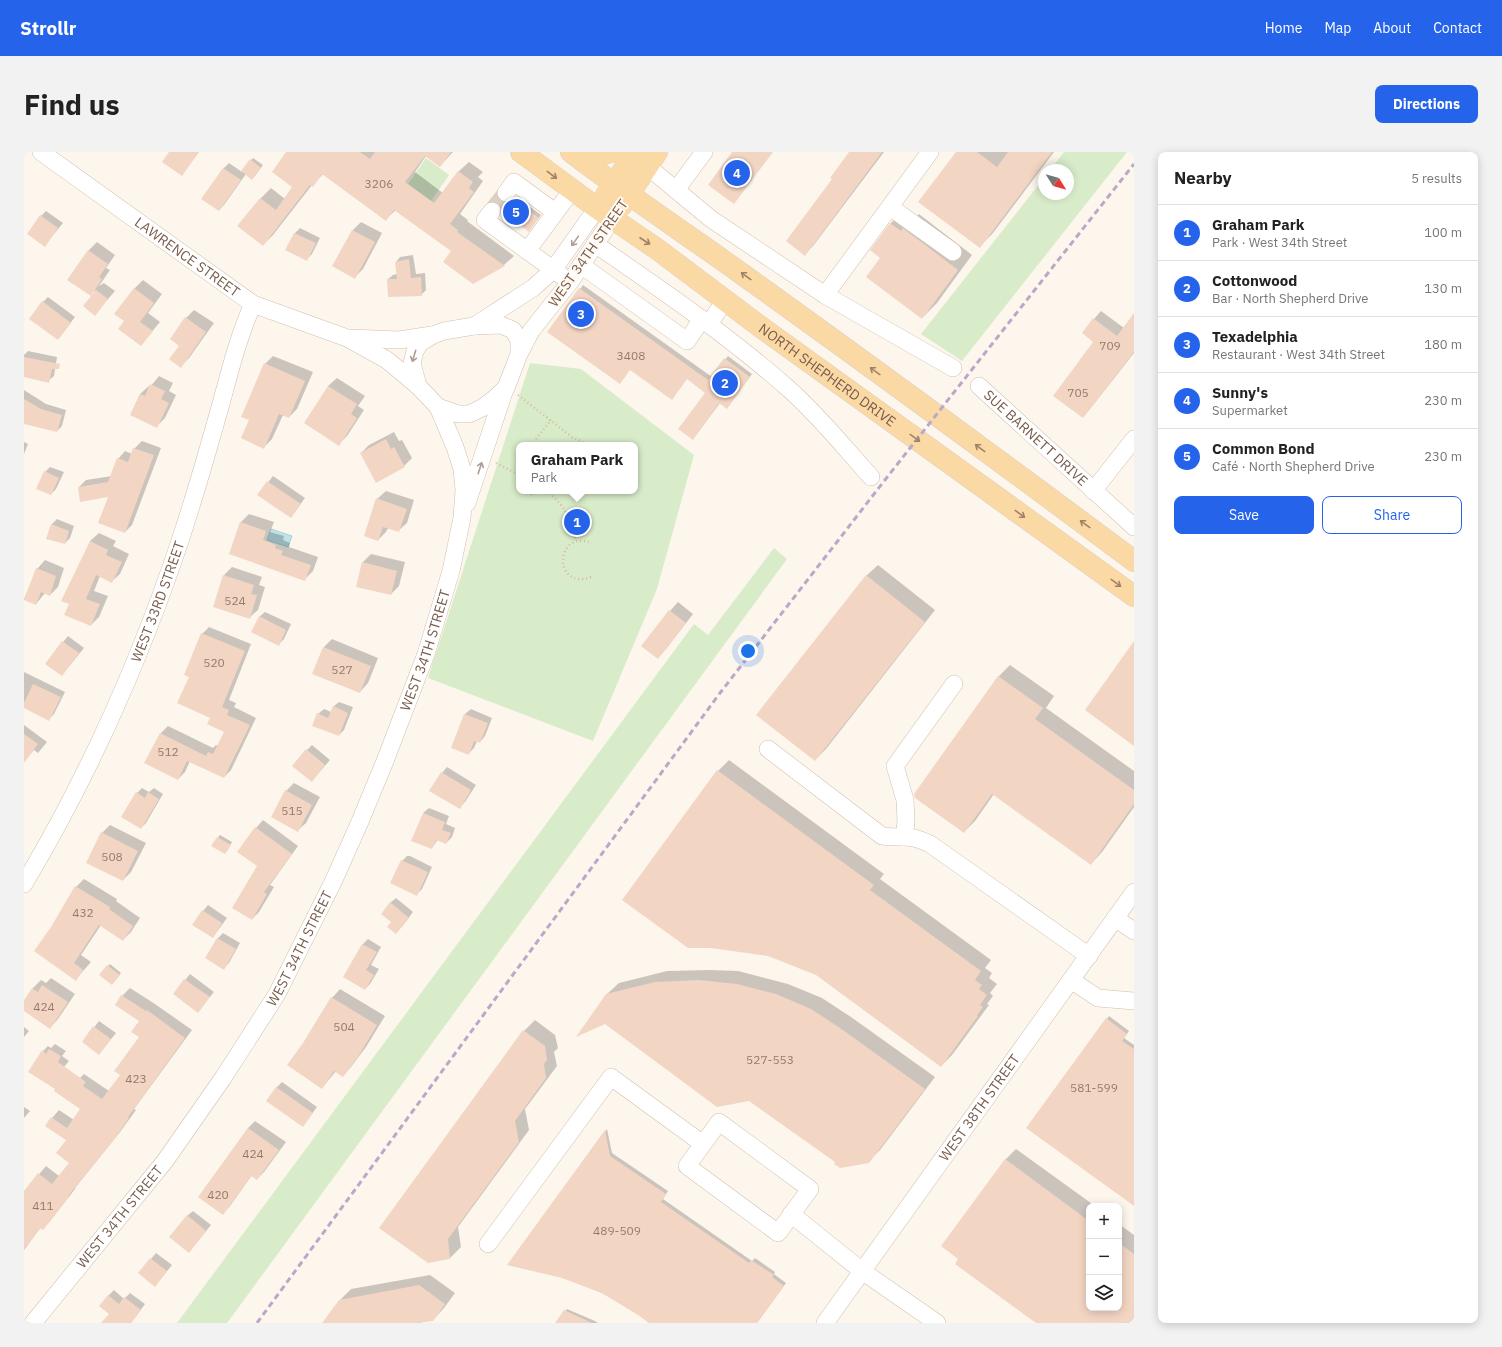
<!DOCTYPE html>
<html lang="en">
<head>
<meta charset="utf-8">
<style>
  body { margin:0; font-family:"IBM Plex Sans",sans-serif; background:#f2f2f2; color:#222 }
  .controls { position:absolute; right:12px; bottom:12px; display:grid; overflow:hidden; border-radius:8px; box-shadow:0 2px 10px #0003 }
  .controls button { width:36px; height:36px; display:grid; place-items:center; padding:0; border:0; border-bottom:1px solid #e0e0e0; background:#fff; color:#222; font:20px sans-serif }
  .compass { position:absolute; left:1014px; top:12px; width:36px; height:36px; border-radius:50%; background:#fff; box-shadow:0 2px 10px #0003; rotate:127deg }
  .you { position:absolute; left:724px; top:499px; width:14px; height:14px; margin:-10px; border:3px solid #fff; border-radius:50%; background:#1a73e8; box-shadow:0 0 0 6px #1a73e833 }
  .badge { display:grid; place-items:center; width:26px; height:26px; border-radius:50%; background:#2563eb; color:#fff; font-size:13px; font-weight:700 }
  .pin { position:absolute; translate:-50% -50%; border:2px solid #fff; box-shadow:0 1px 4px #0006 }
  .popup { position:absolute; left:492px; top:290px; width:122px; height:52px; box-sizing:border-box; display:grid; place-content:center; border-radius:8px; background:#fff; filter:drop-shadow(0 1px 3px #0005); font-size:13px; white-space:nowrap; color:#767676 }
  .popup b { font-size:15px; color:#222 }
  .popup::after { content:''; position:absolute; left:50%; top:100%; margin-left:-8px; border:8px solid transparent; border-top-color:#fff }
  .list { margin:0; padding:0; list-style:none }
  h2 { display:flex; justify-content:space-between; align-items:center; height:52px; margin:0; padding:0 16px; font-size:17px }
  h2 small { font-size:13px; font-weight:400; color:#767676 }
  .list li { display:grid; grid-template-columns:26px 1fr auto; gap:12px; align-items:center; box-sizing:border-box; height:56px; padding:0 16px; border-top:1px solid #e0e0e0 }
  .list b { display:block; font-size:15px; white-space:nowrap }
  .list p { margin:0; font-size:13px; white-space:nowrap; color:#767676 }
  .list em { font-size:13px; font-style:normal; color:#767676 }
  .actions { display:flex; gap:8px; padding:12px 16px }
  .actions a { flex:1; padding:9px 0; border:1px solid #2563eb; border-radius:8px; text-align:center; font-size:14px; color:#2563eb }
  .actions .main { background:#2563eb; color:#fff }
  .icon { flex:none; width:22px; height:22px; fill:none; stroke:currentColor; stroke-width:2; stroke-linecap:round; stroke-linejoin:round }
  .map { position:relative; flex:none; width:1110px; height:1171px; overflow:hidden; border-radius:8px }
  header { display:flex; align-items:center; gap:24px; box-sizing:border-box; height:56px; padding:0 20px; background:#2563eb; color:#fff }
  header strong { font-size:19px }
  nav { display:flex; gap:22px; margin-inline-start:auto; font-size:14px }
  .intro { display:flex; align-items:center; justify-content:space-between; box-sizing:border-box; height:96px; padding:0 24px }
  h1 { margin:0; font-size:28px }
  .button { padding:10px 18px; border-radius:8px; background:#2563eb; color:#fff; font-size:14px; font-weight:700 }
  main { display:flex; gap:24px; padding:0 24px }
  aside { flex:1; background:#fff; border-radius:8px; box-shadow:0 2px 10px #0003 }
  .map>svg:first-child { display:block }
</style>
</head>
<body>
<header>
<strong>Strollr</strong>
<nav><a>Home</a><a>Map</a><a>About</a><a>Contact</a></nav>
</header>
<div class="intro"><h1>Find us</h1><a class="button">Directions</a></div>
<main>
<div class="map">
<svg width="1110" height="1171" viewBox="0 0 1110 1171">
  <rect width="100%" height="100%" fill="#fdf6ec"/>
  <path fill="#d8ecc9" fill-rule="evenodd" d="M1040,0H1103L938,209L897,182L1020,26V42H1044V18H1026Z
    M402,6L425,23L407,49L384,32Z
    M506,211L557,217L670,303L633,437L569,589L404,526ZM495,293H611V339H495Z
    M750,396L763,407L203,1171H153L670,472L684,483Z"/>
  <path fill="#bfe3e8" stroke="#a5d3da" d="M247,377L268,384L264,395L243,388Z"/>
  <path fill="#0003" d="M146,0H175L158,22Z
    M263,0H429L416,14L402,4L391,20L419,41L434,20L445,10L459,20L454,25L459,29L436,62L444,68L443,69L490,104L480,113L449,131L428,99L372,58L362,67L299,22L289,33H288L249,83L239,93L236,47L247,36L261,47L270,35Z
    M827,0H860L789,94L781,102L809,27Z
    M933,0H1030L969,81L956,94Z
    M229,6L239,13L231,24L222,22L200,53L195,58L178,47L200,16L205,11L218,20Z
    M476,43L483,49L489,48L493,45L517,63L507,76L478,55L473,45Z
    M883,56L893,64L895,62L948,103L913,151L898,166L858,106L848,98L867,71Z
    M22,59L39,71L21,93L17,64Z
    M337,70L358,81L339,117L331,125L310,114L329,78Z
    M276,76L296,86L288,102L283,107L263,98L271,81Z
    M73,90L91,103L82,116L86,118L75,134L80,131L91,139L71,162V141L64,99Z
    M389,103L392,122L401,121L402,138L397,143L364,127L369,123L373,122L372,110L376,105Z
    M119,128L138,142L124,161L136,170L117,193L102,169L92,161L111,136Z
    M559,133L688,225L704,204L728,222L706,252L696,251L672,283L683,241L663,226L606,218L525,180Z
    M24,145L51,165L34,187L19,150Z
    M170,158L190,171L165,206L157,214L162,166Z
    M1077,159L1100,176L1110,163V201L1066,257L1059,265L1071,190L1070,167Z
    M4,199L33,205L30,224L24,229L0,224V203Z
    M249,204L289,220L273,257L265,265L259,263L248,287L240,295L226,268L241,212Z
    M135,224L149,231L145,239L152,243L141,266L133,274L107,262L116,242L125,234L126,235Z
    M313,226L341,244L334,254L340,258L323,284L315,292L304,234Z
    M0,238L22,252L42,258L38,274L33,279L0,271Z
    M370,280L375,289L378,288L388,306L380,314L337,301L345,293Z
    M118,289L137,296L108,373L101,380L86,344L55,335L62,328L88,324L94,307L101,299L108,302L110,297Z
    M0,290L4,292L0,302Z
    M26,315L40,320L32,337L27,342L21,320Z
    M249,324L281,346L267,365L235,342Z
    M362,339L390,348L383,371L374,379L364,376L362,380L354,388L353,347Z
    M225,362L250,370L246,380L260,384L259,388L266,391L265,395L294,405L289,419L281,427L206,402L217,370Z
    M33,367L50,374L46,386L41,391L24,386L28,372Z
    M75,381L92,389L89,394L105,402L96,422L87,430L76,424L70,439L84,444L75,465L67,473L46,451L66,389Z
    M347,402L381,410L375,434L367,442L339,410Z
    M21,408L40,416L34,435L26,443L21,441L12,452L0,447L13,417Z
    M854,413L911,458L802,597L791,608L842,424Z
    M208,415L238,425L235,433L241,435L234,458L225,466L200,423Z
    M654,450L669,462L642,497L634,506L619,493L646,459Z
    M241,460L267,472L260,487L255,492L235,465Z
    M185,475L227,492L205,548L212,551L210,555L232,566L207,618L200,625L166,609L161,620L154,627L122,611L137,581L144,574L189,596L192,593L194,594L201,579L166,525L178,482Z
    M44,484L60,496L38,523L22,511Z
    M308,487L354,506L344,531L336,540L300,495Z
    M986,513L1030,544L1022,556L1110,619V655L1078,700L1067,712L970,642L951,669L940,680L891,642L975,524Z
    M0,520L41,540L30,562L25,567L0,555Z
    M315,550L329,555L320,578L315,583L294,562L300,557L307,560L309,555Z
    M447,557L468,566L461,584L456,590L453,589L450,596L444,602L428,595L441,562Z
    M0,573L23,590L14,601L10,598L1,608L0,607Z
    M288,593L306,608L293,623L283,598Z
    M705,608L860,722L856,727L967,808L961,816L968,821L965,826L973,832L966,841L969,844L963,852L965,853L928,903L917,914L694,619Z
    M423,615L452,633L441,650L435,656L418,621Z
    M270,631L296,645L282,671L273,679L262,639Z
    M118,636L125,640L130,636L139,642L122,671L117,676L113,641Z
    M405,656L425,664L422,672L431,676L428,685L422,691L414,687L408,696L399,661Z
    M239,668L274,694L246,733L250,735L235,760L228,767L234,713L215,699L232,676Z
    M86,673L122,691L107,720L99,728L78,681Z
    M196,683L208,690L203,699L194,685Z
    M383,704H386L408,715L398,737L393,742L377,710Z
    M60,727L93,747L92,749L116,766L107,780L99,788L77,773L57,803L67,810L52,827L28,775L52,735Z
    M372,746L389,760L377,776L368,770L366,751Z
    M184,753L203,766L189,785L179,759Z
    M199,781L216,791L205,811L200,816L182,806L194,786Z
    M344,787L357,795L347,813L355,817L346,832L341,837L339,792Z
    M86,812L97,821L90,829L84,814Z
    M687,818L714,819L764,832L798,846L827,865L911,925L856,998L844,1010H812L583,842L595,831L643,819Z
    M166,822L190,840L174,859L150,842Z
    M27,826L51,842L34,867L26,876L0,858V850L9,836L17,828L22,831Z
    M106,836L131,852L168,878L110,957L112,958L96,980L51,1036V1037L26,1069L19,1077L17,1075L0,1098V1040L22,1014L35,1024L46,1011L43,988L22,973L35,958L50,968L58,957L53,929L60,922L85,939L97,923L116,885V869L92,853L98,844Z
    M316,837L361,864L342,895L327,915L319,924L312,919L298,936L280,892L308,846Z
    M1085,864L1105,879L1100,886L1110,893V1053L1083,867Z
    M511,868L531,883L534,896L530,900L533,914L501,957L505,978L434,1075L437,1095L426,1106L404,1110L500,879Z
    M75,869L92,881L75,902L59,890Z
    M0,875L5,879L0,885Z
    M31,892L42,899L38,904L45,909L30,927L19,899L24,894L27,896Z
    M258,930L293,955L279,974L252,936Z
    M0,955L6,959L0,966Z
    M231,969L262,990L240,1020L233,1027L228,1023L206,1054L199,1061L175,1045L224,976Z
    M583,977L588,1001L644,1039L639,1047L728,1109L731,1106L751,1120L750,1122L762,1131L733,1171H627L615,1162L578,1141L538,1125L485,1113Z
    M992,997L1071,1054H1065V1156H1095V1072L1110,1083V1171H1014L981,1008Z
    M169,1059L187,1073L170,1094L163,1064Z
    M132,1101L148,1113L136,1128L115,1121Z
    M406,1123L431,1141L420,1156L409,1168L398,1169L397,1171H300L316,1148L327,1137Z
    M90,1138L100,1147L106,1141L121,1152L107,1171H87L84,1144Z
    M543,1157L571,1169L574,1171H532Z"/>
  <path fill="#f3d5c3" d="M145,0H175L158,24L138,10Z
    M262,0H336L346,7L351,0H427L416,15L401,4L381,30L410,51L434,19L449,30L445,36L450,40L426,72L434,78L433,80L481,114L449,132L419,110L427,99L370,58L362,69L298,22L289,35L286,33L239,94L213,74L236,46L252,58L268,35L248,20Z
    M708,0H749L710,52L684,33Z
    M825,0H858L781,104L762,89L808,27L806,26Z
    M932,0H953L973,15L984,0H1028L956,96L894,50Z
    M226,7L237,16L228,28L217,19Z
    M199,16L217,28L195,59L177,47Z
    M473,44L476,49L481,51L486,50L490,47L515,66L505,80L484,64L483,66L477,62V55L474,51L469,49Z
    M16,63L34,76L21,95L3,82Z
    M866,71L877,79L879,76L934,118L898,167L842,125L856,106L846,98Z
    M328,78L351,90L331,127L308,114Z
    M270,81L292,91L283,109L261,98Z
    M64,98L84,112L75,125L78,127L67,144L43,128Z
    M385,107L387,126L397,125L398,144L364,145L363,127H373L371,110Z
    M110,136L130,151L116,170L129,179L117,194L94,177L100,169L90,162Z
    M555,136L684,228L700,206L726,225L703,257L695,251L669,288L654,277L681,241L663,227L648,248L606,218L596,232L523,180Z
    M72,138L84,147L71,164L59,154Z
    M18,149L47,171L34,188L5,167Z
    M1110,161V200L1059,266L1029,244L1069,190L1058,181L1069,166L1093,184Z
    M161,165L182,180L157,216L145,207L155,194L146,187Z
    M0,205L36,212L35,217H28L25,231L0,225Z
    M240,211L281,229L265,266L255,262L240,297L217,286L225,268L217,265Z
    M126,232L141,239L137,247L145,251L133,276L106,263L116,242L121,244Z
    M304,234L333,252L327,262L333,266L315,294L280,271Z
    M0,247L17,257L38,263L33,280L0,272Z
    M362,287L367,297L370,295L381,315L352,331L336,301Z
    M109,296L130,303L101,381L74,371L84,345L56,350L54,335L84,330L93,306L104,310Z
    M20,319L35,326L27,343L12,337Z
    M243,329L277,352L267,366L233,343Z
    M352,346L383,357L375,380L359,375L354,389L340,384Z
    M216,370L242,379L239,388L252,393L251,396L259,399L257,403L287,413L281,429L205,402Z
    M27,372L45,379L41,392L22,387Z
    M66,389L84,398L82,403L98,410L88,431L72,423L62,447L76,452L67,474L40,463L45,452L37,449Z
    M338,410L373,419L367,443L332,435Z
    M12,416L32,424L26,444L17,440L12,453L0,448Z
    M199,423L230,433L227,442L233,443L226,467L189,455Z
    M842,423L901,470L791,609L732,563Z
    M645,458L662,471L634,507L617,494Z
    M235,464L262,478L255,494L227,480Z
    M177,481L221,499L198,555L205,558L203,563L226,573L200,626L163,609L154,628L120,611L136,581L182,604L184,600L189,602L200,580L183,572L186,566L153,551L165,525L160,523Z
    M38,489L55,501L38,524L21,512Z
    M1110,489V594L1061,558Z
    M299,495L347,514L336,541L288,522Z
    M974,524L1019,556L1011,567L1110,638V652L1067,713L968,642L940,681L891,646L890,642Z
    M9,532L37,545L25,569L0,556V551Z
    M309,554L324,561L315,584L288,574L293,561L304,566Z
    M440,562L464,571L456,591L450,589L445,603L427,596Z
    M0,582L14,592L0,611Z
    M282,597L301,613L288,630L268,614Z
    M693,618L850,733L846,738L957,819L951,828L958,833L955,837L963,843L956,853L959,855L953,863L954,864L917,915L792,823L744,804L687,796H664L598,748Z
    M417,620L447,638L436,657L405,639Z
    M261,638L288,653L274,680L247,665Z
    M112,640L121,646L124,640L135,647L117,677L97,665Z
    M399,661L421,670L418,678L427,681L422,692L412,688L408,697L387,689Z
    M231,675L268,702L240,740L243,742L228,768L208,756L233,714L213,700Z
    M77,680L114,699L99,729L62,711Z
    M193,685L207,693L201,702L187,694Z
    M377,708L404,720L393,744L366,731Z
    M51,734L86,755L85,757L109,774L99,789L75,773L50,811L59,818L52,829L10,799L27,775Z
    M366,750L385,766L372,782L363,775L367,770L357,762Z
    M178,758L198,771L189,786L168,773Z
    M193,786L212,797L200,818L181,806Z
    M338,792L353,800L342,818L350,823L341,838L319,825Z
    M83,813L96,823L88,833L75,823Z
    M160,827L186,845L174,861L149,842Z
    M675,828L713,832L752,842L787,857L816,876L901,937L845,1011L816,1016L810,1012L811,1010L725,949L693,955L581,872L552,885L582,842L631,830Z
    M18,833L44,850L26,877L0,859V848L8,836L14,840Z
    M97,843L122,859L123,858L161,886L104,965L105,966L89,989L44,1044L45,1045L19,1078L16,1076L0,1097V1039L14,1021L28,1032L45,1011L32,1001L42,988L21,974L27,965L43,976L56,957L30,939L31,937L4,920L18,898L22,902L25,897L37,904L34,910L62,930L59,934L78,947L96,923L90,919L115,885L107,880L115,869L91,853Z
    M307,845L353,873L334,905L319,925L310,919L298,937L263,913L279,891Z
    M1082,866L1103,882L1098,889L1110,897V1054L1002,976Z
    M69,874L87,887L75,903L58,890Z
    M499,878L521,894L523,908L520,912L522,926L491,969L495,990L424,1087L426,1107L404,1111L355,1076Z
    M252,935L289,961L279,975L242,949Z
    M224,976L255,998L233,1028L227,1024L199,1063L174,1045Z
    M581,978L586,1004L642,1042L637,1050L725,1111L727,1108L750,1123L748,1125L760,1134L733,1171H625L614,1163L578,1141L538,1126L483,1113Z
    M981,1007L1065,1069V1156H1095V1091L1110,1102V1171H1012L931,1112L934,1107L917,1094Z
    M163,1063L182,1079L165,1101L145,1085Z
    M126,1106L143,1119L131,1135L114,1121Z
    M395,1133L421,1152L409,1169L394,1171H298L315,1148Z
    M84,1143L95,1152L100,1145L117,1158L107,1171H77L85,1162L75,1154Z
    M540,1158L568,1171H531Z"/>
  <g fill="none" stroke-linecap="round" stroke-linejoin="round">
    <path stroke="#dcd0c4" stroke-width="17" stroke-dasharray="17 8" stroke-linecap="butt" d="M470,56L482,41"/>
    <defs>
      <g id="minor">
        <path id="s1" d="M17,0L229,152L323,186L363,208L394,234"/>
        <path d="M623,14L687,67L801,143L929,216"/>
        <path d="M652,38L680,0"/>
        <path d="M482,41L490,30L531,60"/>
        <path d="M866,55L929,100"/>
        <path d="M468,59L461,68L538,124"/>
        <path d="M571,92C638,138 705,184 766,238C795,264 820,295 847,325"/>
        <path d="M503,99L548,38"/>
        <path d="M557,113L663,189L678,167"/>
        <path d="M801,143L906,0"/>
        <path d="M685,172L701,148"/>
        <path d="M450,174L509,136L529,118L573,56"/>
        <path d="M327,186L375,188L408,183"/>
        <path d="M495,202V188L489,178L477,173L450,174L420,179L409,183L396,191L391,199L388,211L394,234L414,255L434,262H445L458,256L470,247L482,236L495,202L507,179L546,130L588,67"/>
        <path id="s2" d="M955,234L1110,375"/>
        <path d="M1069,339L1110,287"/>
        <path d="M443,351L481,237"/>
        <path d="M744,597L858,684C866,685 872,685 881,685C890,685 898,688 906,692L1065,804"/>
        <path d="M880,685L882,670L881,648L871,614L930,532"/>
        <path id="s3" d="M0,732C64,625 116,508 156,389C171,343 185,295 198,248C207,215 215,183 229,152"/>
        <path d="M1091,766L1110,779"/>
        <path d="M1047,828L1074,846L1110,849"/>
        <path d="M695,970L786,1037L754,1081L663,1014Z"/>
        <path d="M767,1062L838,1119L913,1171"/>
        <path d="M464,1092L587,925L679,992"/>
        <path id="s4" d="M9,1171L141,1009L199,926L253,842L309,730L335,672L361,609L402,502L427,419L438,366L440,338L438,317L431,295L414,255"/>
        <path id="s5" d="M801,1171L1110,740"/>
      </g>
      <g id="major">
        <path id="s6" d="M497,0L573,56L633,97L734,173L1110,444"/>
        <path d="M547,0C602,42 661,81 718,122C849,216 980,312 1110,409"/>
        <path d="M559,0C570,4 577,3 588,0"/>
        <path d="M582,43L612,0"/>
        <path d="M598,53L633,0"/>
      </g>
    </defs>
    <use href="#minor" stroke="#d1beb0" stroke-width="18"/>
    <use href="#major" stroke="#dad1cd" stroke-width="22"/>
    <path stroke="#d9b8a5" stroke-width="2.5" stroke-dasharray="1 3" stroke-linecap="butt" d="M494,243L548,285L565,293
      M512,287L527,268
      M472,311L495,323
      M522,339C540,351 547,368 552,389
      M507,343L509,339
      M567,425C529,439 530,377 568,391"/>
    <use href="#minor" stroke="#fff" stroke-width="17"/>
    <use href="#major" stroke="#fbd9a5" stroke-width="21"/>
    <path stroke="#b9a8c9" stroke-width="3" stroke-dasharray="6 4" stroke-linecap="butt" d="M233,1171L696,541L864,324L1110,12"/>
  </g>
  <defs><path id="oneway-shaft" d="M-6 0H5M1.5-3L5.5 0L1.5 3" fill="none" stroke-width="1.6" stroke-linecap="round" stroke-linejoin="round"/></defs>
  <g stroke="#a18267">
    <use href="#oneway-shaft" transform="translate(528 23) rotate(37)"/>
    <use href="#oneway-shaft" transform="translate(621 89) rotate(33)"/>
    <use href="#oneway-shaft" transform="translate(722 124) rotate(-144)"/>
    <use href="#oneway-shaft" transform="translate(851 219) rotate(-144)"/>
    <use href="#oneway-shaft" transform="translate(891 286) rotate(36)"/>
    <use href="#oneway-shaft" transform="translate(956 296) rotate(-144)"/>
    <use href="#oneway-shaft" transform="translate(996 362) rotate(36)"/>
    <use href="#oneway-shaft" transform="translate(1061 372) rotate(-144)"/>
    <use href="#oneway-shaft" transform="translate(1092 431) rotate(36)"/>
  </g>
  <g stroke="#af9d94">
    <use href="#oneway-shaft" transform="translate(551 89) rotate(125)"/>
    <use href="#oneway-shaft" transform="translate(390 204) rotate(107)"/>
    <use href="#oneway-shaft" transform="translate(456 316) rotate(-72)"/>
  </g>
  <g text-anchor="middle" stroke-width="4" stroke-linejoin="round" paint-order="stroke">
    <g font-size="12" fill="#987a6a">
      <text x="355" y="36">3206</text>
      <text x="1086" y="198">709</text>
      <text x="607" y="208">3408</text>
      <text x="1054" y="245">705</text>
      <text x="211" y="453">524</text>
      <text x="190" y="515">520</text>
      <text x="318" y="522">527</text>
      <text x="144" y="604">512</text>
      <text x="268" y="663">515</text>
      <text x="88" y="709">508</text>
      <text x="59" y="765">432</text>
      <text x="20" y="859">424</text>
      <text x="320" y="879">504</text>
      <text x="746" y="912">527-553</text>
      <text x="112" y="931">423</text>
      <text x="1070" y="940">581-599</text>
      <text x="229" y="1006">424</text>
      <text x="194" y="1047">420</text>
      <text x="19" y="1058">411</text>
      <text x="593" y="1083">489-509</text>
    </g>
    <g font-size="14" fill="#7a5c4d" stroke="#fffaf3">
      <text transform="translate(564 101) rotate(-55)" y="5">WEST 34TH STREET</text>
      <text dy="5" stroke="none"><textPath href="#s1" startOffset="180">LAWRENCE STREET</textPath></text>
      <text dy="5" stroke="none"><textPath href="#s6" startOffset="379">NORTH SHEPHERD DRIVE</textPath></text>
      <text dy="5" stroke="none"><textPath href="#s2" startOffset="77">SUE BARNETT DRIVE</textPath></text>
      <text dy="5" stroke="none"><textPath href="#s3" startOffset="313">WEST 33RD STREET</textPath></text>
      <text dy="5" stroke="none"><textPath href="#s4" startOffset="785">WEST 34TH STREET</textPath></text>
      <text dy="5" stroke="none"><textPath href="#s4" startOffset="461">WEST 34TH STREET</textPath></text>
      <text dy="5" stroke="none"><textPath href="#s5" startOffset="265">WEST 38TH STREET</textPath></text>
      <text dy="5" stroke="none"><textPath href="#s4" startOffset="137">WEST 34TH STREET</textPath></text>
    </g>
  </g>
</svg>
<div class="controls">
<button>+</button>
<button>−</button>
<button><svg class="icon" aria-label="layers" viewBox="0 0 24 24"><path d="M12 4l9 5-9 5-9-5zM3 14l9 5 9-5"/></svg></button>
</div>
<svg class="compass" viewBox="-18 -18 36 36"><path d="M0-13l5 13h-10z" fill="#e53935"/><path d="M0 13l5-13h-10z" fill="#767676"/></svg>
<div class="you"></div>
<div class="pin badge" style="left:553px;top:370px">1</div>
<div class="popup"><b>Graham Park</b>Park</div>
<div class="pin badge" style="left:701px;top:231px">2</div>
<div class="pin badge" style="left:557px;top:162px">3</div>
<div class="pin badge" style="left:713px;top:21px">4</div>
<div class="pin badge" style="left:492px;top:60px">5</div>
</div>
<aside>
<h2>Nearby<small>5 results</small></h2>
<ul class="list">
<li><span class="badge">1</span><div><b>Graham Park</b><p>Park · West 34th Street</p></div><em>100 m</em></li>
<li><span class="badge">2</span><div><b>Cottonwood</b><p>Bar · North Shepherd Drive</p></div><em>130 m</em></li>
<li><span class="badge">3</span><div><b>Texadelphia</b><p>Restaurant · West 34th Street</p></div><em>180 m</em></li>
<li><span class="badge">4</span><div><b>Sunny's</b><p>Supermarket</p></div><em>230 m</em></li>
<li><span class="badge">5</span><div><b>Common Bond</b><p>Café · North Shepherd Drive</p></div><em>230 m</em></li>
</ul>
<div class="actions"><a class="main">Save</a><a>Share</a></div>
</aside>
</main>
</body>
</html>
